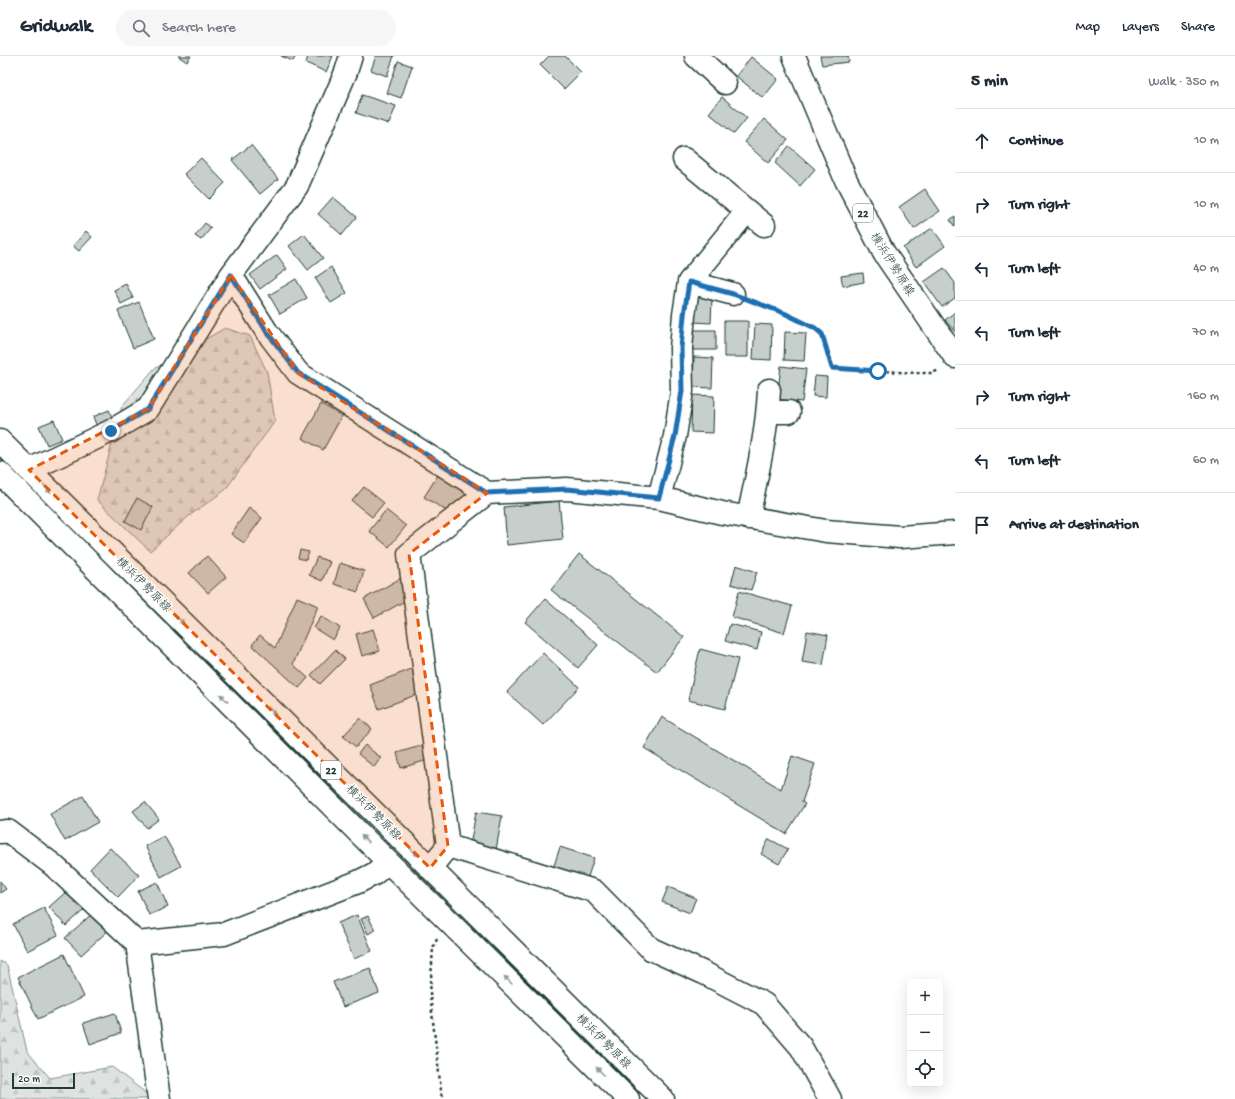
<!DOCTYPE html>
<html lang="en">
<head>
<meta charset="utf-8">
<style>
  body { margin:0; font-family:"Gochi Hand","Klee One",sans-serif; background:#f6f6f7; color:#1f2937 }
  .controls { position:absolute; right:12px; bottom:12px; display:grid; overflow:hidden; border-radius:6px; box-shadow:0 4px 16px #0002 }
  .controls button { width:36px; height:36px; display:grid; place-items:center; padding:0; border:0; border-bottom:1px solid #e0e1e3; background:#fff; color:#1f2937; font:20px sans-serif }
  .scale { position:absolute; left:12px; bottom:10px; width:63px; box-sizing:border-box; padding-left:4px; border:2px solid #1f3d34; border-top:0; font-size:11px; line-height:14px; white-space:nowrap; color:#1f3d34; -webkit-text-stroke:3px #fff; paint-order:stroke }
  .stop { position:absolute; width:12px; height:12px; margin:-9px; border:3px solid #1f6fb2; border-radius:50%; background:#fff }
  .stop.end { background:#1f6fb2; border-color:#fff; box-shadow:0 1px 4px #0008 }
  .list { margin:0; padding:0; list-style:none }
  h2 { display:flex; justify-content:space-between; align-items:center; height:52px; margin:0; padding:0 16px; font-size:17px }
  h2 small { font-size:13px; font-weight:400; color:#747a83 }
  .list li { display:grid; grid-template-columns:26px 1fr auto; gap:12px; align-items:center; box-sizing:border-box; height:64px; padding:0 16px; border-top:1px solid #e0e1e3 }
  .list b { display:block; font-size:15px; white-space:nowrap }
  .list em { font-size:13px; font-style:normal; color:#747a83 }
  .icon { flex:none; width:22px; height:22px; fill:none; stroke:currentColor; stroke-width:2; stroke-linecap:round; stroke-linejoin:round }
  .map { position:relative; flex:none; width:955px; height:1043px; overflow:hidden }
  header { display:flex; align-items:center; gap:24px; box-sizing:border-box; height:56px; padding:0 20px; background:#fff; border-bottom:1px solid #e0e1e3 }
  header strong { font-size:19px }
  nav { display:flex; gap:22px; margin-inline-start:auto; font-size:14px }
  .search { width:280px; height:36px; background:#f6f6f7; display:flex; align-items:center; gap:10px; box-sizing:border-box; padding:0 14px; border-radius:22px; color:#747a83; font-size:15px }
  main { display:flex }
  aside { flex:1; background:#fff }
  .map>svg:first-child { display:block }
</style>
</head>
<body>
<header>
<strong>Gridwalk</strong>
<div class="search"><svg class="icon" aria-label="search" viewBox="0 0 24 24"><circle cx="10" cy="10" r="6"/><path d="M15 15l6 6"/></svg>Search here</div>
<nav><a>Map</a><a>Layers</a><a>Share</a></nav>
</header>
<main>
<div class="map">
<svg width="955" height="1043" viewBox="0 0 955 1043">
  <defs>
    <pattern id="forest-firs" width="22" height="20" patternUnits="userSpaceOnUse"><rect width="22" height="20" fill="#dee3e2"/><path d="M5 1l3.5 6h-7zM16 11l3.5 6h-7z" fill="#bec4c2"/></pattern>
  </defs>
  <rect width="100%" height="100%" fill="#fff"/>
  <filter id="ink" filterUnits="userSpaceOnUse"><feTurbulence type="fractalNoise" baseFrequency=".025" numOctaves="2"/><feDisplacementMap in="SourceGraphic" scale="8" xChannelSelector="R" yChannelSelector="G"/><feConvolveMatrix kernelMatrix="1 2 1 2 8 2 1 2 1" color-interpolation-filters="sRGB"/></filter>
  <g filter="url(#ink)">
    <path fill="url(#forest-firs)" stroke="#7e908b" d="M225,272L250,280L267,316L275,365L225,434L189,460L150,495L97,444L122,350L154,313Z
      M0,905L7,909L27,995L50,1022L112,1011L147,1038L148,1043H0Z"/>
    <path fill="#c7cfcc" stroke="#1f3d34" d="M178,0H191L187,6Z
      M281,0H296L293,5Z
      M308,0H333L326,16L306,7Z
      M376,0H394L387,20L371,14Z
      M549,0H565L581,16L564,33L540,9Z
      M820,0H848L849,6L822,9Z
      M751,1L778,23L763,42L736,20Z
      M398,5L412,10L401,42L387,37Z
      M362,39L396,50L389,68L356,57Z
      M722,41L747,62L734,78L709,57Z
      M764,63L788,84L768,107L744,86Z
      M251,89L278,123L260,138L232,104Z
      M789,90L815,113L800,130L775,107Z
      M201,102L225,127L209,143L184,118Z
      M925,133L940,155L914,173L899,151Z
      M333,141L357,161L342,179L318,158Z
      M955,160V171L950,164Z
      M205,167L211,172L201,184L195,180Z
      M932,172L945,190L916,211L903,192Z
      M86,175L92,181L79,195L73,190Z
      M304,178L323,202L308,214L289,190Z
      M277,199L287,213L260,233L250,219Z
      M331,211L347,237L331,247L315,222Z
      M944,212L955,227V242L942,251L924,226Z
      M863,217L864,226L843,230L841,220Z
      M296,223L307,242L280,258L269,239Z
      M126,228L133,242L121,248L114,234Z
      M694,241H712L711,267L693,266Z
      M139,246L154,283L133,292L118,255Z
      M955,256V276L945,264Z
      M724,265H748V301H724Z
      M755,268L772,269L771,304L753,303Z
      M692,274H716V294H692Z
      M785,276L806,277L804,305L784,304Z
      M694,301L713,302L712,332L693,331Z
      M781,310L806,313L802,346L777,343Z
      M815,320L827,321L826,341L813,340Z
      M692,339L714,340L713,377L691,376Z
      M321,348L342,360L323,394L302,382Z
      M109,354L114,366L98,373L93,361Z
      M54,364L62,383L47,389L39,370Z
      M438,419L466,437L453,459L424,441Z
      M364,431L384,447L372,461L352,445Z
      M137,442L153,451L141,474L125,465Z
      M559,445L563,483L507,489L504,451Z
      M249,452L262,462L244,487L231,478Z
      M386,454L406,470L389,491L369,475Z
      M300,494L309,496L306,504L298,502Z
      M579,498L684,581L657,616L551,534Z
      M207,500L226,521L208,537L189,517Z
      M317,501L330,506L322,525L309,519Z
      M340,507L364,515L358,536L334,528Z
      M736,509L757,516L751,534L731,528Z
      M401,522L412,541L374,562L364,543Z
      M739,535L792,550L784,577L732,561Z
      M297,541L318,550L293,608L308,622L299,632L252,589L260,579L275,592Z
      M545,543L598,589L578,612L525,566Z
      M321,560L340,572L333,584L314,572Z
      M730,568L761,576L757,594L725,585Z
      M373,573L380,595L362,600L356,578Z
      M807,575L828,579L823,609L802,606Z
      M700,593L738,603L725,653L688,644Z
      M335,594L345,603L320,628L311,619Z
      M543,597L579,631L543,669L507,636Z
      M417,611L426,635L379,653L370,629Z
      M662,661L781,733L792,700L815,708L802,746L805,748L786,778L644,692Z
      M360,662L372,673L356,691L343,680Z
      M427,688L431,703L401,712L397,697Z
      M365,689L381,702L374,711L358,698Z
      M83,740L98,766L65,785L50,758Z
      M145,746L159,763L147,772L133,755Z
      M476,756L502,760L496,794L470,790Z
      M164,780L181,810L161,821L145,790Z
      M769,783L788,793L779,808L761,798Z
      M560,791L594,802L586,827L552,816Z
      M110,792L139,819L118,841L90,813Z
      M0,825L6,833L0,837Z
      M157,826L168,851L149,859L138,835Z
      M668,831L696,842L690,857L662,846Z
      M67,835L84,854L66,870L49,851Z
      M44,852L58,879L27,895L13,868Z
      M94,856L110,873L81,899L65,882Z
      M357,859L372,895L354,903L338,867Z
      M368,860L375,874L368,878L361,863Z
      M64,898L84,941L38,963L18,921Z
      M370,912L379,937L343,951L333,926Z
      M115,957L121,977L90,988L83,967Z"/>
    <g fill="none" stroke-linecap="round" stroke-linejoin="round">
      <defs>
        <path id="minor" d="M696,0L725,27
          M684,103L747,155L689,226
          M747,155L764,169
          M231,219L267,276L298,317L487,437
          M768,356H789
          M29,414L111,375L148,353L231,219L297,130L346,16L351,0
          M659,442L675,380L682,335L681,292L684,259L689,226L733,238
          M748,462C757,419 767,377 769,334
          M0,776L8,775L53,809L137,887L159,1043
          M448,790L594,835L651,893L704,917L764,948L801,991L830,1043
          M430,812L448,790L409,498L487,437L567,433L659,442L722,457L826,475L900,481L955,477
          M137,887L224,878L358,826L374,818L388,806"/>
        <path id="major" d="M794,0L846,124L884,197L955,301
          M0,385L663,1043
          M0,417L364,782L628,1043"/>
      </defs>
      <use href="#minor" stroke="#1f3d34" stroke-width="25"/>
      <use href="#major" stroke="#1f3d34" stroke-width="25"/>
      <path stroke="#1f3d34" stroke-width="2.5" stroke-dasharray="3 3" stroke-linecap="butt" d="M752,245L784,257L815,272L822,278L832,312L916,317H932L939,314
        M437,883L433,892L430,939L442,1043"/>
      <use href="#minor" stroke="#fff" stroke-width="22"/>
      <use href="#major" stroke="#fff" stroke-width="22"/>
    </g>
    <defs><path id="oneway-solid" d="M-6-.8H1V-3.2L6.5 0L1 3.2V.8H-6Z"/></defs>
    <g fill="#8f9e9a">
      <use href="#oneway-solid" transform="translate(47 433) rotate(45)"/>
      <use href="#oneway-solid" transform="translate(180 564) rotate(45)"/>
      <use href="#oneway-solid" transform="translate(224 642) rotate(-135)"/>
      <use href="#oneway-solid" transform="translate(272 655) rotate(45)"/>
      <use href="#oneway-solid" transform="translate(365 783) rotate(-135)"/>
      <use href="#oneway-solid" transform="translate(414 796) rotate(45)"/>
      <use href="#oneway-solid" transform="translate(508 924) rotate(-135)"/>
      <use href="#oneway-solid" transform="translate(600 1015) rotate(-135)"/>
    </g>
  </g>
  <g fill="none" stroke-linecap="round" stroke-linejoin="round" filter="url(#ink)">
    <path stroke="#1f6fb2" stroke-width="5" d="M111,375L148,353L231,219L267,276L298,317L487,437L567,433L659,442L675,380L682,335L681,292L684,259L689,226L733,238L784,257L815,272L822,278L832,312L878,315"/>
  </g>
  <path fill="#e8590c" fill-opacity="0.2" stroke="#e8590c" stroke-width="3" stroke-dasharray="8 5" stroke-linejoin="round" d="M231,219L298,317L487,437L409,498L448,790L430,812L29,414L148,353Z"/>
  <g text-anchor="middle" stroke-width="3" stroke-linejoin="round" paint-order="stroke">
    <g fill="#fff" stroke="#627771" stroke-width="1">
      <rect x="853" y="148" width="20" height="18" rx="3"/>
      <rect x="321" y="705" width="20" height="18" rx="3"/>
    </g>
    <g font-size="11" font-weight="bold" fill="#1f3d34">
      <text x="863" y="161">22</text>
      <text x="331" y="718">22</text>
    </g>
    <g font-size="12" fill="#1f3d34" stroke="#fff">
      <text transform="translate(893 208) rotate(58)" y="4">横浜伊勢原線</text>
      <text transform="translate(144 528) rotate(45)" y="4">横浜伊勢原線</text>
      <text transform="translate(374 756) rotate(45)" y="4">横浜伊勢原線</text>
      <text transform="translate(604 985) rotate(45)" y="4">横浜伊勢原線</text>
    </g>
  </g>
</svg>
<div class="controls">
<button>+</button>
<button>−</button>
<button><svg class="icon" aria-label="locate" viewBox="0 0 24 24"><circle cx="12" cy="12" r="6"/><path d="M12 2v4M12 18v4M2 12h4M18 12h4"/></svg></button>
</div>
<div class="scale">20 m</div>
<div class="stop" style="left:878px;top:315px"></div>
<div class="stop end" style="left:111px;top:375px"></div>
</div>
<aside>
<h2>5 min<small>Walk · 350 m</small></h2>
<ul class="list">
<li><svg class="icon" aria-label="ahead" viewBox="0 0 24 24"><path d="M12 20V5M6 11l6-6 6 6"/></svg><div><b>Continue</b></div><em>10 m</em></li>
<li><svg class="icon" aria-label="right" viewBox="0 0 24 24"><path d="M7 20v-9h11M14 6l5 5-5 5"/></svg><div><b>Turn right</b></div><em>10 m</em></li>
<li><svg class="icon" aria-label="left" viewBox="0 0 24 24"><path d="M17 20v-9H6M10 6l-5 5 5 5"/></svg><div><b>Turn left</b></div><em>40 m</em></li>
<li><svg class="icon" aria-label="left" viewBox="0 0 24 24"><path d="M17 20v-9H6M10 6l-5 5 5 5"/></svg><div><b>Turn left</b></div><em>70 m</em></li>
<li><svg class="icon" aria-label="right" viewBox="0 0 24 24"><path d="M7 20v-9h11M14 6l5 5-5 5"/></svg><div><b>Turn right</b></div><em>160 m</em></li>
<li><svg class="icon" aria-label="left" viewBox="0 0 24 24"><path d="M17 20v-9H6M10 6l-5 5 5 5"/></svg><div><b>Turn left</b></div><em>60 m</em></li>
<li><svg class="icon" aria-label="arrive" viewBox="0 0 24 24"><path d="M6 21V4h12l-3 4 3 4H6"/></svg><div><b>Arrive at destination</b></div></li>
</ul>
</aside>
</main>
</body>
</html>
